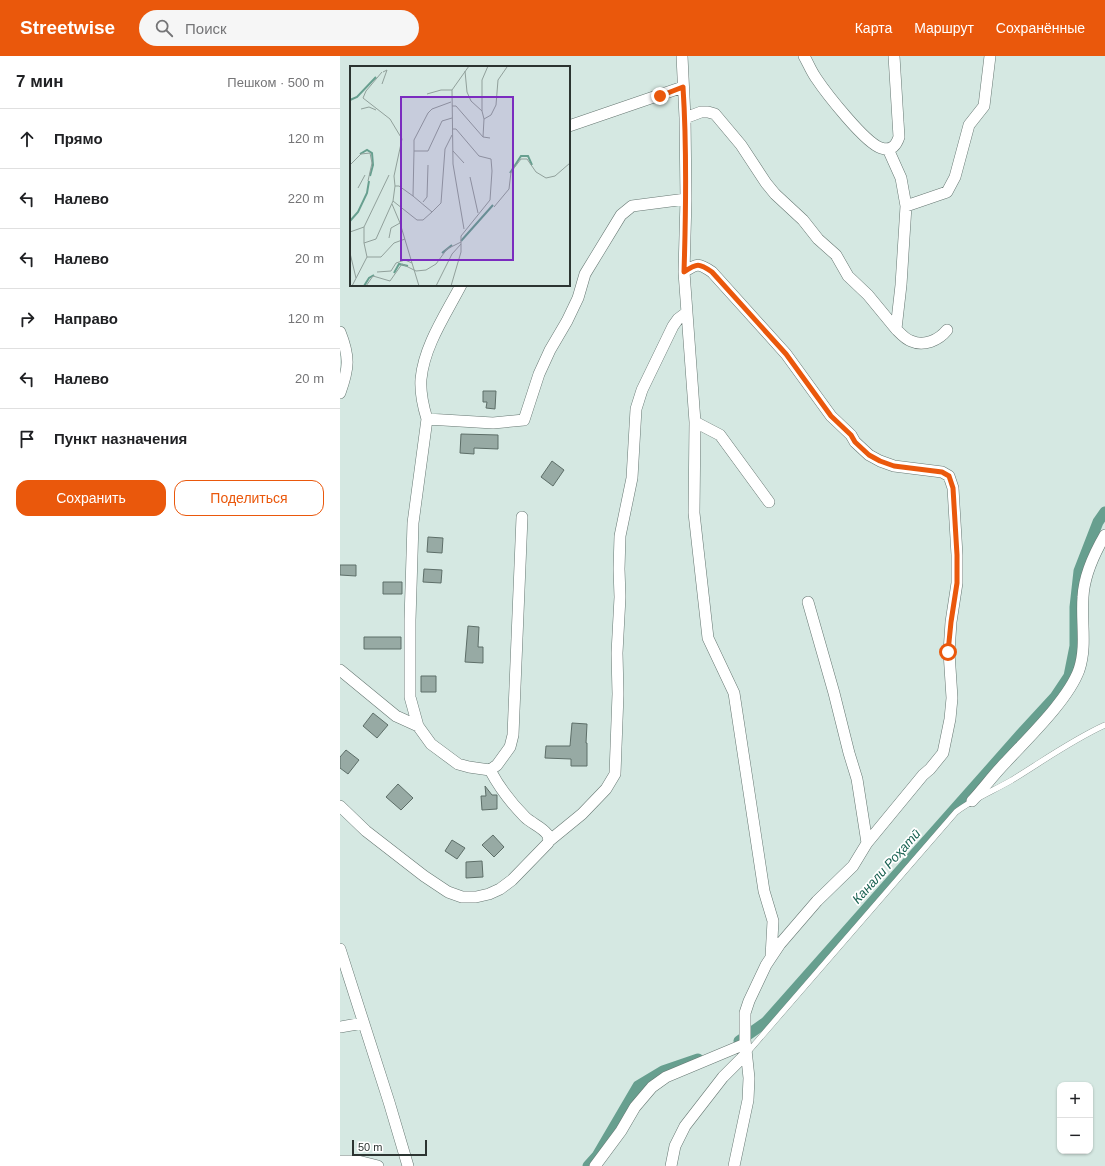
<!DOCTYPE html>
<html lang="ru">
<head>
<meta charset="utf-8">
<style>
  body { margin:0; font-family:Arial,sans-serif; background:#f6f6f6; color:#202124 }
  .controls { position:absolute; right:12px; bottom:12px; display:grid; overflow:hidden; border-radius:8px; box-shadow:0 1px 3px #0004 }
  .controls button { width:36px; height:36px; display:grid; place-items:center; padding:0; border:0; border-bottom:1px solid #e0e0e0; background:#fff; color:#202124; font:20px sans-serif }
  .scale { position:absolute; left:12px; bottom:10px; width:75px; box-sizing:border-box; padding-left:4px; border:2px solid #2c3431; border-top:0; font-size:11px; line-height:14px; white-space:nowrap; color:#2c3431; -webkit-text-stroke:3px #fff; paint-order:stroke }
  .stop { position:absolute; width:12px; height:12px; margin:-9px; border:3px solid #ea580c; border-radius:50%; background:#fff }
  .stop.end { background:#ea580c; border-color:#fff; box-shadow:0 1px 4px #0008 }
  .list { margin:0; padding:0; list-style:none }
  h2 { display:flex; justify-content:space-between; align-items:center; height:52px; margin:0; padding:0 16px; font-size:17px }
  h2 small { font-size:13px; font-weight:400; color:#757577 }
  .list li { display:grid; grid-template-columns:26px 1fr auto; gap:12px; align-items:center; box-sizing:border-box; height:60px; padding:0 16px; border-top:1px solid #e0e0e0 }
  .list b { display:block; font-size:15px; white-space:nowrap }
  .list em { font-size:13px; font-style:normal; color:#757577 }
  .actions { display:flex; gap:8px; padding:12px 16px }
  .actions a { flex:1; padding:9px 0; border:1px solid #ea580c; border-radius:12px; text-align:center; font-size:14px; color:#ea580c }
  .actions .main { background:#ea580c; color:#fff }
  .icon { flex:none; width:22px; height:22px; fill:none; stroke:currentColor; stroke-width:2; stroke-linecap:round; stroke-linejoin:round }
  .map { position:relative; flex:none; width:765px; height:1110px; overflow:hidden }
  header { display:flex; align-items:center; gap:24px; box-sizing:border-box; height:56px; padding:0 20px; background:#ea580c; color:#fff }
  header strong { font-size:19px }
  nav { display:flex; gap:22px; margin-inline-start:auto; font-size:14px }
  .search { width:280px; height:36px; background:#f6f6f6; display:flex; align-items:center; gap:10px; box-sizing:border-box; padding:0 14px; border-radius:22px; color:#757577; font-size:15px }
  main { display:flex }
  aside { flex:1; background:#fff }
  .map>svg:first-child { display:block }
</style>
</head>
<body>
<header>
<strong>Streetwise</strong>
<div class="search"><svg class="icon" aria-label="search" viewBox="0 0 24 24"><circle cx="10" cy="10" r="6"/><path d="M15 15l6 6"/></svg>Поиск</div>
<nav><a>Карта</a><a>Маршрут</a><a>Сохранённые</a></nav>
</header>
<main>
<aside>
<h2>7 мин<small>Пешком · 500 m</small></h2>
<ul class="list">
<li><svg class="icon" aria-label="ahead" viewBox="0 0 24 24"><path d="M12 20V5M6 11l6-6 6 6"/></svg><div><b>Прямо</b></div><em>120 m</em></li>
<li><svg class="icon" aria-label="left" viewBox="0 0 24 24"><path d="M17 20v-9H6M10 6l-5 5 5 5"/></svg><div><b>Налево</b></div><em>220 m</em></li>
<li><svg class="icon" aria-label="left" viewBox="0 0 24 24"><path d="M17 20v-9H6M10 6l-5 5 5 5"/></svg><div><b>Налево</b></div><em>20 m</em></li>
<li><svg class="icon" aria-label="right" viewBox="0 0 24 24"><path d="M7 20v-9h11M14 6l5 5-5 5"/></svg><div><b>Направо</b></div><em>120 m</em></li>
<li><svg class="icon" aria-label="left" viewBox="0 0 24 24"><path d="M17 20v-9H6M10 6l-5 5 5 5"/></svg><div><b>Налево</b></div><em>20 m</em></li>
<li><svg class="icon" aria-label="arrive" viewBox="0 0 24 24"><path d="M6 21V4h12l-3 4 3 4H6"/></svg><div><b>Пункт назначения</b></div></li>
</ul>
<div class="actions"><a class="main">Сохранить</a><a>Поделиться</a></div>
</aside>
<div class="map">
<svg width="765" height="1110" viewBox="0 0 765 1110">
  <rect width="100%" height="100%" fill="#d5e8e2"/>
  <g fill="none" stroke-linecap="round" stroke-linejoin="round">
    <path stroke="#679f8f" stroke-width="11" d="M399,985L426,966L681,678L715,641L729,620L735,590V551L739,515L758,466L765,456
      M248,1110L257,1100L298,1030L323,1015L358,1003"/>
  </g>
  <path fill="#97aaa4" stroke="#5d6e68" d="M143,335H156L155,353L146,352L147,346H143Z
    M121,378L158,379V393L134,392V398L120,397Z
    M212,405L224,414L213,430L201,421Z
    M88,481L103,482L102,497L87,496Z
    M0,509H16V520L0,519Z
    M84,513L102,514L101,527L83,526Z
    M43,526H62V538H43Z
    M128,570L139,571L138,591H143V607L125,606Z
    M24,581H61V593H24Z
    M81,620H96V636H81Z
    M33,657L48,669L37,682L23,670Z
    M232,667L247,668L246,687H247V710H231V703L205,702L206,690H230Z
    M6,694L19,704L8,718L0,712V701Z
    M58,728L73,742L61,754L46,741Z
    M145,730L152,739H157V753L142,754L141,740H146Z
    M153,779L164,791L154,801L142,789Z
    M112,784L125,792L117,803L105,795Z
    M142,805L143,821L126,822V806Z"/>
  <g fill="none" stroke-linecap="round" stroke-linejoin="round">
    <defs>
      <path id="lane" d="M407,997L616,756C633,743 653,735 672,724C703,705 732,684 765,669"/>
      <path id="street" d="M342,0L345,62L346,143L344,216L355,366L354,457L368,582L394,637L424,835L433,865L431,901
        M464,0C468,7 471,15 476,22C486,37 525,87 541,92C551,95 556,90 559,81L554,0
        M345,62L361,56H368L375,58L401,89L426,127L435,138L463,164L478,183L496,199L508,220L528,239L556,273
        M229,70L343,31
        M548,93L561,122L566,150L561,229L556,273C560,277 565,283 571,285C584,291 599,284 607,274
        M566,150L607,136L615,121L629,69L644,50L650,0
        M344,216C357,207 359,207 372,216L446,298L491,360L511,379L515,386L529,399L540,405L554,410L602,416L609,420L613,432L617,499V527L611,566L609,596L612,642L610,663L603,697L590,713L583,719L527,787L513,810L477,845L440,888L426,909L409,945L405,957V984L409,1022L408,1044L394,1110
        M121,229C106,258 84,290 81,323C80,337 83,350 87,363L153,367L184,364L199,318L210,294L227,265L238,242L245,218L281,159L292,150L346,143
        M0,276C10,301 9,312 0,337
        M355,366L380,379L429,446
        M468,546L494,637L509,697L517,723L527,787
        M0,614L56,660L78,670L70,641V564L73,467L87,363
        M78,670L91,688L118,708L129,711L150,714L157,709L170,691L173,679L182,461
        M632,745C644,732 654,718 666,706C688,682 728,644 739,614C747,590 741,566 743,541C744,519 754,498 765,479
        M0,750L26,775L84,820L108,836L122,841H136L149,838L160,833L172,824L208,787C209,784 209,781 207,778C202,771 191,767 185,761C171,747 159,731 150,714
        M209,785L242,758L266,733L275,718L278,638L277,597L280,541L279,513L280,480L292,422L296,353L302,334L333,270L338,263L346,257
        M0,893L49,1046L68,1110
        M0,971L23,967
        M0,1105H18L38,1110
        M255,1110L281,1075L295,1051L312,1031L326,1021L405,988
        M331,1110L335,1090L345,1070L383,1021L406,998"/>
    </defs>
    <use href="#lane" stroke="#667772" stroke-width="6"/>
    <use href="#street" stroke="#667772" stroke-width="12"/>
    <use href="#lane" stroke="#fff" stroke-width="5.5"/>
    <use href="#street" stroke="#fff" stroke-width="11"/>
  </g>
  <g fill="none" stroke-linecap="round" stroke-linejoin="round">
    <path stroke="#ea580c" stroke-width="5" d="M320,40L343,31C347,93 346,154 344,216C357,207 359,207 372,216L446,298L491,360L511,379L515,386L529,399L540,405L554,410L602,416L609,420L613,432L617,499V527L611,566L608,596"/>
  </g>
  <g text-anchor="middle" stroke-width="3.5" stroke-linejoin="round" paint-order="stroke">
    <g font-size="13" font-style="italic" fill="#196151" stroke="#fff">
      <text transform="translate(546 810) rotate(-48)" y="5">Канали Роҳатӣ</text>
    </g>
  </g>
  <g transform="translate(10 10)">
    <rect width="220" height="220" fill="#d5e8e2"/>
    <path fill="none" stroke="#679f8f" stroke-width="2" d="M220,21V36M0,34L7,31L26,11M10,88L17,84L22,87L23,99L20,110M160,107L171,90H178L182,99M0,155L8,146L17,127L19,115M111,175L143,139M92,187L102,179M44,207L49,198L58,200M14,220L19,212L24,209"/>
    <path fill="none" stroke="#91a09b" stroke-width="1" d="M115,5L117,26L121,35L132,45V14L138,0M32,6L16,25L13,32L40,53L52,73L44,110L45,120M32,18L37,4L33,6M102,24L103,98L114,163M77,28L91,24H102L119,0M101,36L82,43L78,47L64,74V85H78L92,55L102,52M102,40H106L133,71M11,43L19,41L26,44M132,45L134,53L133,71L140,72M134,53L141,49L146,39L148,14L157,1M103,85L114,97M0,99L11,88L20,87L22,97L18,115M120,111L128,147M8,122L15,109M43,135L67,154H73L82,146L63,130M73,136L77,131L78,99M144,141L159,123L161,106L171,93H177L186,106L196,112L205,110L220,97M82,146L91,137L95,83L102,69M50,157L62,197M14,161L39,109M0,166L14,161V177L26,173L43,135L45,120H49L63,130L64,85M39,172L41,162L50,157L42,138M0,187L6,212M17,191H31L44,177L55,173M27,206L41,205L46,197L55,194L62,197L69,220M2,220L17,191L14,177M16,220L23,210L40,215L52,198L66,205L76,204L86,198L97,183L111,176M86,220L102,188L111,178M101,220L111,186V170L140,134L142,105L141,93L129,90L106,63H102"/>
    <path fill="#7b2cbf" fill-opacity="0.15" stroke="#7b2cbf" stroke-width="2" d="M51,31H163V194H51Z"/>
    <rect width="220" height="220" fill="none" stroke="#2c3431" stroke-width="2"/>
  </g>
</svg>
<div class="controls">
<button>+</button>
<button>−</button>
</div>
<div class="scale">50 m</div>
<div class="stop" style="left:608px;top:596px"></div>
<div class="stop end" style="left:320px;top:40px"></div>
</div>
</main>
</body>
</html>
